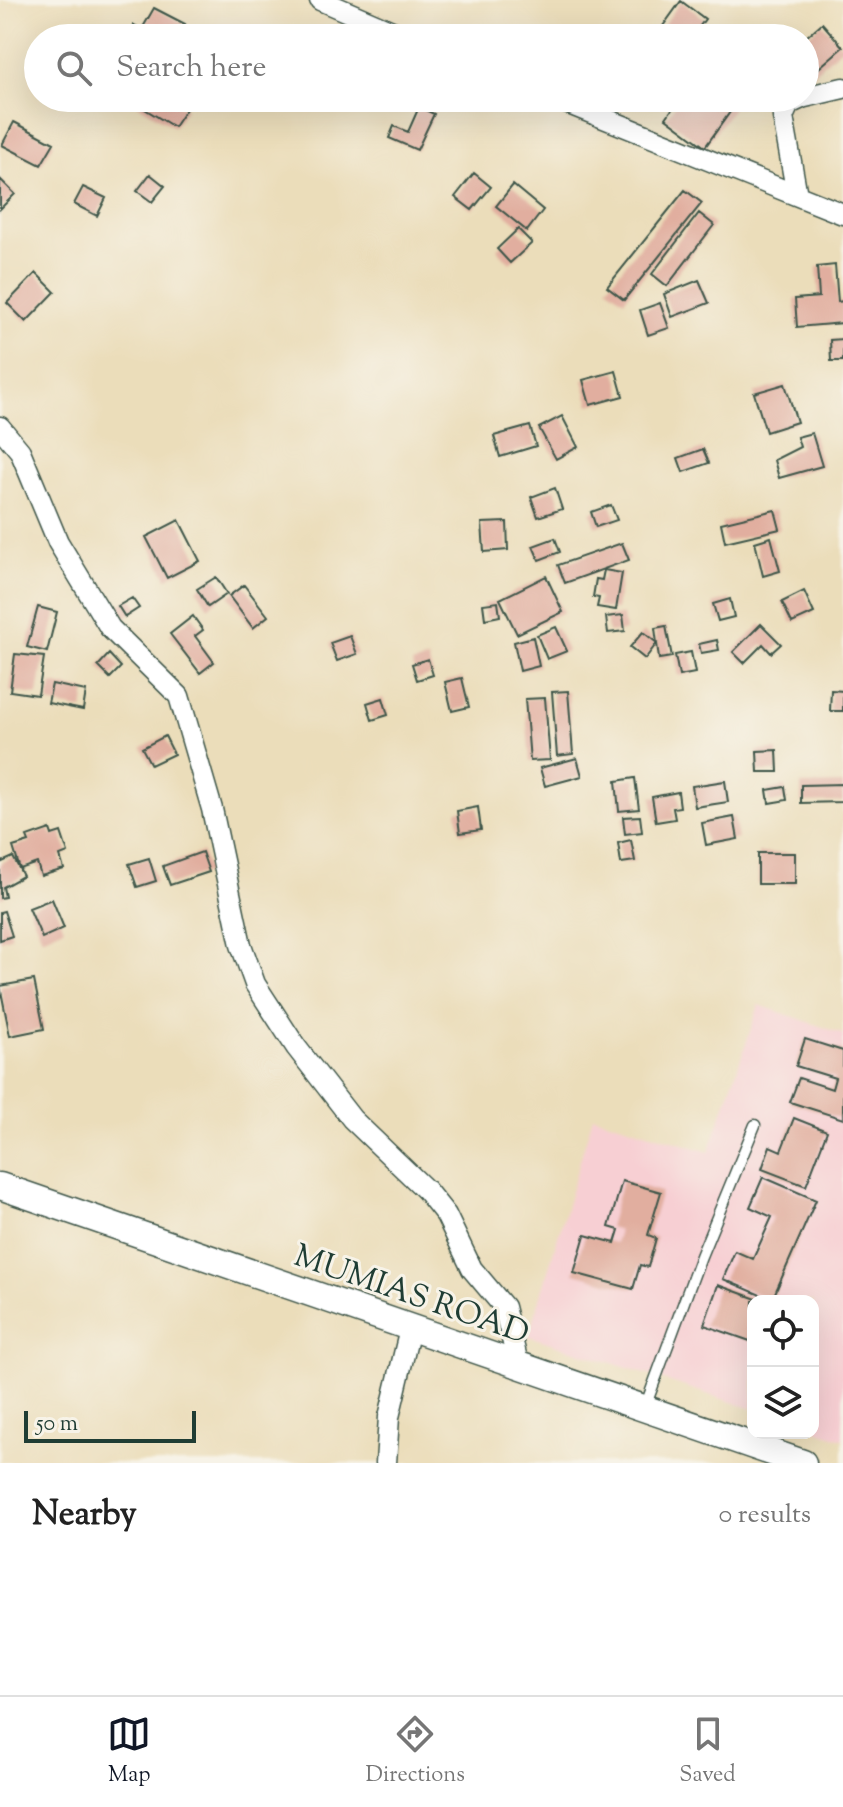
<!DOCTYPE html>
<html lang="en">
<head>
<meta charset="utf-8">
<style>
  body { margin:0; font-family:"Sorts Mill Goudy",serif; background:#f6f6f6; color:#222 }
  .controls { position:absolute; right:24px; bottom:24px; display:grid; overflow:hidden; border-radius:16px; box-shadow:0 8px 32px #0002 }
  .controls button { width:72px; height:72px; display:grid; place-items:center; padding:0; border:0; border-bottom:2px solid #e0e0e0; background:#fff; color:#222; font:40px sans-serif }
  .scale { position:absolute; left:24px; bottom:20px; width:172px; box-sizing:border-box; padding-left:8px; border:4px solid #1f3d34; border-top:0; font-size:22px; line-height:28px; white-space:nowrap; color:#1f3d34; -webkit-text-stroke:6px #f7f3e8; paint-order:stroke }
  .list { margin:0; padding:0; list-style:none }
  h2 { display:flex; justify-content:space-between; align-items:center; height:104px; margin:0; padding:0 32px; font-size:34px }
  h2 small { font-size:26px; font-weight:400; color:#767676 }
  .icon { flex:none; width:44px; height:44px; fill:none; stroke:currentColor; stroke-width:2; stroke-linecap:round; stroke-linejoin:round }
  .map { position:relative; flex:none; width:843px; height:1463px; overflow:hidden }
  .search { position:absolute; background:#fff; box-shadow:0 8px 32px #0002; left:24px; right:24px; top:24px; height:88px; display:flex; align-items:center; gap:20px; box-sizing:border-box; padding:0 28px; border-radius:44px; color:#767676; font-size:30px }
  .sheet { height:232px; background:#fff }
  nav { display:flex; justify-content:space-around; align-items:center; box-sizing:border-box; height:112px; border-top:2px solid #e0e0e0; background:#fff; font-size:22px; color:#767676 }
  nav a { display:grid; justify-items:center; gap:4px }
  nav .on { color:#111827 }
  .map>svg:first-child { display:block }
</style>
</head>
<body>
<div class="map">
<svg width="843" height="1463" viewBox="0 0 843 1463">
  <rect width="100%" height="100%" fill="#f7f3e8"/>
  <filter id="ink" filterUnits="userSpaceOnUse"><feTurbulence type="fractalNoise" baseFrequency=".0125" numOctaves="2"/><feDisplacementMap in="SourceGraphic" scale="16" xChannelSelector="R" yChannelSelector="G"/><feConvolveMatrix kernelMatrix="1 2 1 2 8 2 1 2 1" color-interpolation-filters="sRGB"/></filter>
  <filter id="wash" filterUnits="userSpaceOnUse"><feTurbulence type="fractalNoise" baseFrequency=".006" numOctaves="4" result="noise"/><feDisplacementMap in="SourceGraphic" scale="32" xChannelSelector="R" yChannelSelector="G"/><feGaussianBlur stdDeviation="1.8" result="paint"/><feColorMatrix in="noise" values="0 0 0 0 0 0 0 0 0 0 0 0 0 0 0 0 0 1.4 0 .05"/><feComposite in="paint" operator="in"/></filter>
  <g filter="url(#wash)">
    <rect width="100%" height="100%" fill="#ebddba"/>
    <path fill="#f7cfd3" d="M759,1005L843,1034V1280L839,1291L843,1293V1439L813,1429V1301H753V1409L529,1336L593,1116L709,1152Z"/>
    <g id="blocks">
      <path fill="#e1ae9f" d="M681,1L705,19L691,38H679L663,26Z
        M154,8L185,24L177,38H126L134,25L142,29Z
        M822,23L843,47L813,73L805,64V38Z
        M127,98H169L186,109L174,127Z
        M680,98H708L714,102L717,98H740L705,147L666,118Z
        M419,107L434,114L417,150L389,138L394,126L408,132Z
        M14,122L54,143L41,165L2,145Z
        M474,173L491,187L472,210L455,197Z
        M150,174L165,186L152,202L137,191Z
        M0,179L15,194L0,209Z
        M513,185L543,210L527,231L496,206Z
        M83,187L106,198L97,216L74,204Z
        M685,190L702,203L624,300L607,287Z
        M699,213L714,225L667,286L652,274Z
        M518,229L532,243L510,263L497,249Z
        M835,265L838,302L843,301V323L797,327L795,299L819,297L817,267Z
        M36,273L55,292L26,322L7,303Z
        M699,280L709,303L672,317L664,294Z
        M660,303L669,328L648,335L640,310Z
        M843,339V361H831L830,340Z
        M616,371L623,396L590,405L583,380Z
        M785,384L797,422L766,432L754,393Z
        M562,416L578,447L556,459L539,428Z
        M530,426L536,446L500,457L494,436Z
        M812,433L822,466L779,478L774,460L800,447L797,437Z
        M703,449L709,463L683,472L678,458Z
        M555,488L562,509L538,517L531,497Z
        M611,505L617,520L596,527L591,512Z
        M775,510L780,529L725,542L721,523Z
        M179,520L200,561L167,578L146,537Z
        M507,522L508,550L484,552L482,523Z
        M771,537L780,571L763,576L755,542Z
        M555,538L560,552L539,560L533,546Z
        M622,543L629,560L565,583L558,565Z
        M604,570L622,573L616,610L597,607L599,598L593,597L596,579L602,580Z
        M546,576L563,612L517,634L500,599Z
        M216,577L227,594L208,607L197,589Z
        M244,585L268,616L253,628L229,596Z
        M804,591L814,613L792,623L782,602Z
        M132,598L139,608L125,617L118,606Z
        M730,599L734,617L718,621L713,604Z
        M498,602L500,616L485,619L483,604Z
        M38,607L57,612L47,652L27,647Z
        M623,615L625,631L608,633L606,617Z
        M193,616L203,630L195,636L214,662L200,673L170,634Z
        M761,624L781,644L771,653L763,644L744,663L733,652Z
        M666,626L672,657L659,659L655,628Z
        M556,627L567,651L547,659L537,635Z
        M643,632L657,643L645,659L630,647Z
        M350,636L357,654L337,661L330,643Z
        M533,637L539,666L520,671L514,642Z
        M717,640L719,650L701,653L699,644Z
        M691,652L695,673L679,676L675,655Z
        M15,654L44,657L38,695L10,691Z
        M109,654L121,667L110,678L98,666Z
        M428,659L433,675L417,680L412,664Z
        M462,678L469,707L452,711L445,682Z
        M52,684L86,691L83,710L48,703Z
        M831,690L843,691V711H830Z
        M568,691L573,754L557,756L552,692Z
        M383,698L388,715L372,720L367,703Z
        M545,698L550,760L530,761L525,699Z
        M165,736L174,754L151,765L142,748Z
        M777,750L778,772H758L757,751Z
        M577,758L582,776L545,786L540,768Z
        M635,778L639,809L619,811L616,781Z
        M725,781L728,802L695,807L692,786Z
        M843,784V802L801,803V785Z
        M785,787L787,800L769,803L767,790Z
        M678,792L680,807L673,808L675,819L656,822L652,797Z
        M478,807L481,830L460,833L457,811Z
        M640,816L642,832L625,834L623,817Z
        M734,817L738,839L706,845L702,823Z
        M50,829L52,835L61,832L68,853L60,856L64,869L41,876L37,863L20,869L13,847L29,842L27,837Z
        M631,840L635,861L621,863L618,843Z
        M202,852L209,872L170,885L163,866Z
        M758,853H795V884H758Z
        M13,857L23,876L3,887L5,897L0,898V863Z
        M149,858L156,881L137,887L129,864Z
        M52,899L64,928L42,938L29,908Z
        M4,911L12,936L0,940V912Z
        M34,980L44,1029L10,1036L0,986Z
        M805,1039L843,1051V1119L790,1102L799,1078L832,1089L835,1078L796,1066Z
        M794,1118L827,1131L806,1186L762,1169L770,1146L781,1151Z
        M763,1177L816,1200L772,1300L723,1279L735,1251L753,1259L772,1217L750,1207Z
        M622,1181L661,1192L648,1235L656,1238L648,1267L640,1265L633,1289L574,1273L585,1235L615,1243L619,1230L609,1227Z
        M718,1285L762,1301H753V1342L704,1325Z"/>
    </g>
  </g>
  <g filter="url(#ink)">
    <use href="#blocks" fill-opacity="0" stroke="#3e5548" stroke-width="2"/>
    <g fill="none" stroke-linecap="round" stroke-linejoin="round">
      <defs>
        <path id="service" d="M645,1407L701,1256L755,1125"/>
        <path id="minor" d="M320,0L408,38
          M805,97L843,88
          M554,98L843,214
          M797,195L783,117L789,104L802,98
          M0,427L20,451L58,542L110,628L179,696L212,809L241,945L255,984L296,1047L352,1119L426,1190L446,1215L472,1269L504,1307L519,1367
          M386,1463L389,1417L410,1329"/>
        <path id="tertiary" d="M0,1186L803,1463"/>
      </defs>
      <use href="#service" stroke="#3e5548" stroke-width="13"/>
      <use href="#minor" stroke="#3e5548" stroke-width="23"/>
      <use href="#tertiary" stroke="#3e5548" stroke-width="29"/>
      <use href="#service" stroke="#fff" stroke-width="10"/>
      <use href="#minor" stroke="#fff" stroke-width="20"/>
      <use href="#tertiary" stroke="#fff" stroke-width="26"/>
    </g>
  </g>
  <g text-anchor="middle" stroke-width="6" stroke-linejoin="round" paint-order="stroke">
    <g font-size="32" fill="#1f3d34" stroke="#f7f3e8">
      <text transform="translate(412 1293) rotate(19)" y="11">MUMIAS ROAD</text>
    </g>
  </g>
</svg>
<div class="controls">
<button><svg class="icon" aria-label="locate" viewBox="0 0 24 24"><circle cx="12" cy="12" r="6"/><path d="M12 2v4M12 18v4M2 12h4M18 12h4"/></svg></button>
<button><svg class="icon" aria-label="layers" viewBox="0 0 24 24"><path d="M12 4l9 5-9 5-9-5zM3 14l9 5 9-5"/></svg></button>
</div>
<div class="scale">50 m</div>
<div class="search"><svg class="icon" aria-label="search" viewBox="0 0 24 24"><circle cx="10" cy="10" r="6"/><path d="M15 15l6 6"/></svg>Search here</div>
</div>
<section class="sheet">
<h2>Nearby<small>0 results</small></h2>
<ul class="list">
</ul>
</section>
<nav>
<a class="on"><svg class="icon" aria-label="map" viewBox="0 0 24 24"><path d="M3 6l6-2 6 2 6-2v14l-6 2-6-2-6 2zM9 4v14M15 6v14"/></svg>Map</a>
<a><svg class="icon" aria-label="directions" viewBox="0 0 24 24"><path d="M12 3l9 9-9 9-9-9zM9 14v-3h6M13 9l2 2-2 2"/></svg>Directions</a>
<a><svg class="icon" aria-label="saved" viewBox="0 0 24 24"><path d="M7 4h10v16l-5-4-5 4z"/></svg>Saved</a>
</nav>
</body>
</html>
